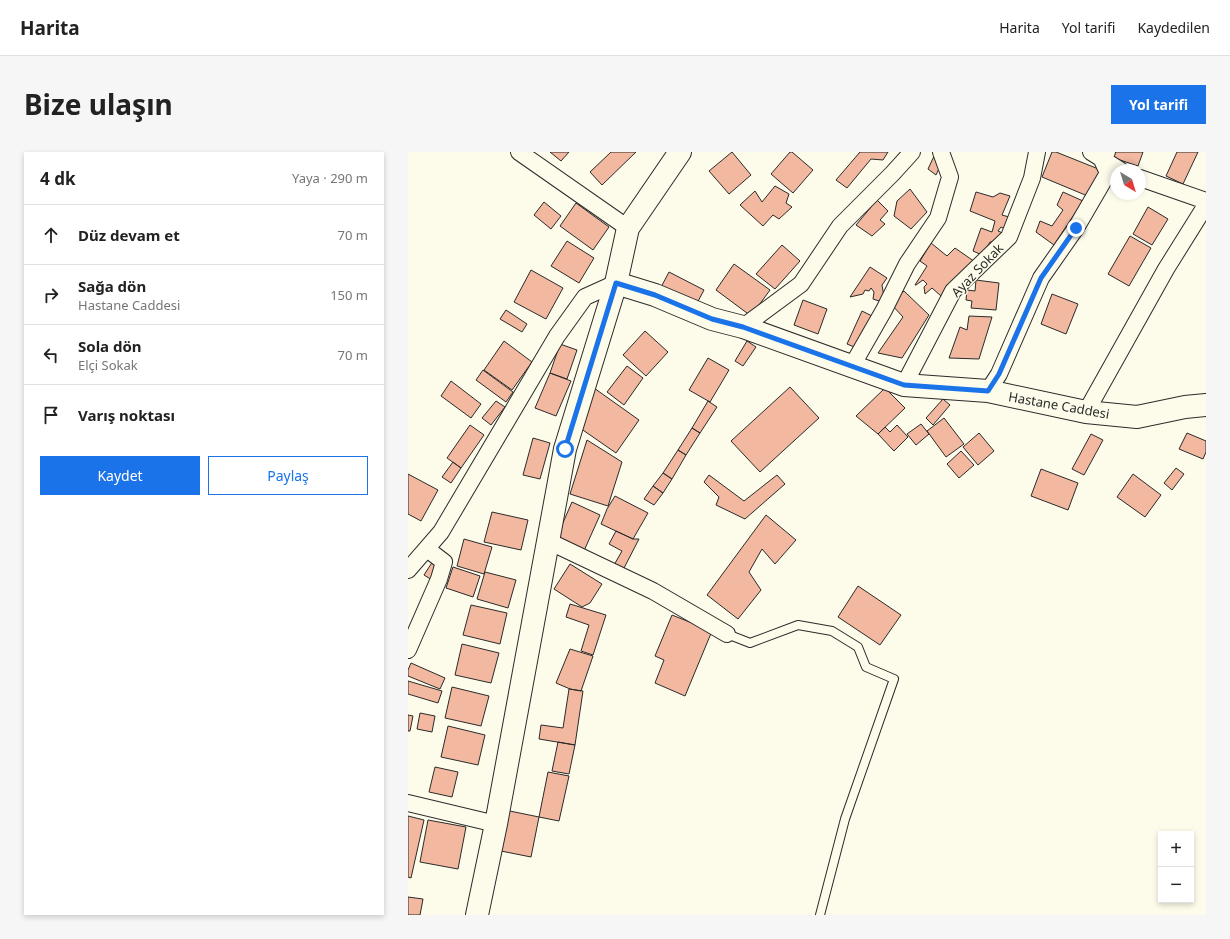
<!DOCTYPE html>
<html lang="tr">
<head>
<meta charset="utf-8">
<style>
  body { margin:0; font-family:"Noto Sans",sans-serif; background:#f6f6f6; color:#222 }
  .controls { position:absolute; right:12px; bottom:12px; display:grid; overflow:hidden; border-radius:0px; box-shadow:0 2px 6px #0003 }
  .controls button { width:36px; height:36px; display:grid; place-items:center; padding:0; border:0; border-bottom:1px solid #e0e0e0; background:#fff; color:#222; font:20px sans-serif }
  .compass { position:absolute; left:702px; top:12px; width:36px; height:36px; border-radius:50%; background:#fff; box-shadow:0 2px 6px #0003; rotate:142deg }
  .stop { position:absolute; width:12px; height:12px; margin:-9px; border:3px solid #1a73e8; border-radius:50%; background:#fff }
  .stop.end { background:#1a73e8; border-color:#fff; box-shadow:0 1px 4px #0008 }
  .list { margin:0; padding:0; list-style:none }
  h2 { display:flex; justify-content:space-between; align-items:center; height:52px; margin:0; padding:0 16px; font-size:17px }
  h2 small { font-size:13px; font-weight:400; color:#767676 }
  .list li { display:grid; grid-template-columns:26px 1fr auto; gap:12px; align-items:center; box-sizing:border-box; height:60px; padding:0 16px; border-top:1px solid #e0e0e0 }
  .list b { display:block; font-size:15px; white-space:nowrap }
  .list p { margin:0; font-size:13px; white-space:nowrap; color:#767676 }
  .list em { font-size:13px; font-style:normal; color:#767676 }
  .actions { display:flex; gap:8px; padding:12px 16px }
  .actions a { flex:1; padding:9px 0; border:1px solid #1a73e8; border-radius:0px; text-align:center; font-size:14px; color:#1a73e8 }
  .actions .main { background:#1a73e8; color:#fff }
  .icon { flex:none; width:22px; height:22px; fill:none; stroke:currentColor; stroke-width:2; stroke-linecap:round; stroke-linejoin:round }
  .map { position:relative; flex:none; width:798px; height:763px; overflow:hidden; border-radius:0px }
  header { display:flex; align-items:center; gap:24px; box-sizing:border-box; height:56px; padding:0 20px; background:#fff; border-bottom:1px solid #e0e0e0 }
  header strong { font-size:19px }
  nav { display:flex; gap:22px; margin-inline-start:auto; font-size:14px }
  .intro { display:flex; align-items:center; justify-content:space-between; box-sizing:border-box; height:96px; padding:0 24px }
  h1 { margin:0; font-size:28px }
  .button { padding:10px 18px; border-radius:0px; background:#1a73e8; color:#fff; font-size:14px; font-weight:700 }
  main { display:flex; gap:24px; padding:0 24px }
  aside { flex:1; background:#fff; border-radius:0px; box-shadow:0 2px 6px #0003 }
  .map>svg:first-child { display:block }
</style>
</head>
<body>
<header>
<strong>Harita</strong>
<nav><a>Harita</a><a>Yol tarifi</a><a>Kaydedilen</a></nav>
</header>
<div class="intro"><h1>Bize ulaşın</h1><a class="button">Yol tarifi</a></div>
<main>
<aside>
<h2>4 dk<small>Yaya · 290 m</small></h2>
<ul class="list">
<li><svg class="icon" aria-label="ahead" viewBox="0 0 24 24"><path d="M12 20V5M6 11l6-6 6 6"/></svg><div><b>Düz devam et</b></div><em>70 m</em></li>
<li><svg class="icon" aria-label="right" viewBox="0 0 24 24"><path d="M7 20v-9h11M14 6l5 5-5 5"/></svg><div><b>Sağa dön</b><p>Hastane Caddesi</p></div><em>150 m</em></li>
<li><svg class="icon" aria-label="left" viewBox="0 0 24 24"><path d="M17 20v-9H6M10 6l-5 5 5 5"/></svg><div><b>Sola dön</b><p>Elçi Sokak</p></div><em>70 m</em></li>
<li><svg class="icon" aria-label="arrive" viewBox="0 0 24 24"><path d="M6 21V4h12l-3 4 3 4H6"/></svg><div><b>Varış noktası</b></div></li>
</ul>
<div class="actions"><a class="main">Kaydet</a><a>Paylaş</a></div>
</aside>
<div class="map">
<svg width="798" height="763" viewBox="0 0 798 763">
  <rect width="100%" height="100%" fill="#fdfbea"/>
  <path fill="#f2b8a0" stroke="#2b2b2b" d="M142,0H161L153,9Z
    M203,0H228L194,33L182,20Z
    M324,0L343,23L321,42L301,19Z
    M382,0H384L405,18L385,41L363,22Z
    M452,0H480L475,8L463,7L439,36L428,28Z
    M644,0H648L693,18L682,45L634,25Z
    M705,0H735L730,14L703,5Z
    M769,0H790L775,32L758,24Z
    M527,2L534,10L528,23L520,17Z
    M367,34L381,42L378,51L384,55L371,67L365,63L355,74L332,53L347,39L354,50Z
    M502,37L519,60L503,77L486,64L489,49Z
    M568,40L585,45L592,41L602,44L594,63L601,65L599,78L593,75L590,79L597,82L593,90H582L574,103L565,99L573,76L584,80L587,69L562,59Z
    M655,40L675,49L646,93L628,80L632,69L644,74L655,58L649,53Z
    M469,48L480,59L472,68L477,72L464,84L448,73Z
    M136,50L153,64L143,77L126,63Z
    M168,51L201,75L185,98L152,74Z
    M740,55L760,67L744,93L725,82Z
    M722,84L743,96L721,134L700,122Z
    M159,89L186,106L171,131L143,114Z
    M523,91L539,104L547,96L570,112L539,137L533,144L524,136L517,142L516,135L519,132L515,128L508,133H507L519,114L512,109Z
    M374,93L392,109L367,137L348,122Z
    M326,112L362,138L343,164L308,138Z
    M462,115L479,126L474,133L477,151L465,147L466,140L463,136L461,139L457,138L455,142L442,145Z
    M123,118L155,136L138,167L106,150Z
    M261,120L296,138L287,155L252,137Z
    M568,128L591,131L588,158L563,156L564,149L558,148L559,138L567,139Z
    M496,139L521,163L494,206L470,201L495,165L483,152Z
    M644,142L670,152L658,182L633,172Z
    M395,148L419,157L410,182L386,173Z
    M98,158L119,172L114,180L92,167Z
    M454,159L466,165L451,197L439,192Z
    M561,164L584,165L571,207L541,206L552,175L559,178Z
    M237,179L260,200L238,224L215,203Z
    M96,189L124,210L104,238L76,218Z
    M339,189L348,195L335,214L327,209Z
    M152,192L169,198L159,227L142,221Z
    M300,206L321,218L302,250L281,238Z
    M219,214L235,226L216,253L199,240Z
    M75,218L105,240L98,250L68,228Z
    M142,221L163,229L148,264L127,256Z
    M43,229L73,252L63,266L33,244Z
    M382,235L411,266L352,320L323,289Z
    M186,236L231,268L208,301L172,276Z
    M477,236L497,256L470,282L448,264Z
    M535,247L542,253L525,273L518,266Z
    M88,249L97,255L83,273L74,266Z
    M300,249L309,255L292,281L284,276Z
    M536,266L556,292L538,305L519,279Z
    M513,272L521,282L508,293L499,282Z
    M62,273L76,283L53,316L39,306Z
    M489,273L500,285L486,299L470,282L477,275L482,280Z
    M284,276L292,281L278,303L270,298Z
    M571,281L586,299L570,313L555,295Z
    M779,281L798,289V300L795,307L771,297Z
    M683,282L695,288L676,323L664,317Z
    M125,286L142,291L132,327L115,323Z
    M179,288L214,310L200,354L162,342Z
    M270,298L278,303L264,327L255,321Z
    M553,299L566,313L551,326L539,312Z
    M45,310L53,316L43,331L34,325Z
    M768,316L776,322L764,338L756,331Z
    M633,317L670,331L660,358L623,344Z
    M255,321L264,327L255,341L245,334Z
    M0,322L30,338L13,369L0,362Z
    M725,322L753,343L737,365L709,345Z
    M301,323L336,349L369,323L377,332L337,367L308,353L311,345L296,330Z
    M245,334L255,341L246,353L236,347Z
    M207,344L240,361L225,387L193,372L199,357Z
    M164,350L192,363L175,401L147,389Z
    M84,360L120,368L113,398L76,390Z
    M358,363L388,388L367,412L354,397L341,420L353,438L330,467L299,443Z
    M208,379L225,387H231L215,418L206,413L214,399L201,392Z
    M56,387L84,395L76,422L49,414Z
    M25,409L33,414L24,428L16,423Z
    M162,412L194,432L182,451L174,455L146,437Z
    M45,415L72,424L65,445L38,436Z
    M77,420L108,428L100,456L69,447Z
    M450,434L493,463L472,493L430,465Z
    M162,452L198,463L185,503L173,499L181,473L158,465Z
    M63,453L99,461L92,492L55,483Z
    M264,463L304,479L277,544L247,531L256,508L247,504Z
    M54,492L91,501L83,531L47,523Z
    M162,497L185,504L173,539L162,537L148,531Z
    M3,511L37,526L32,537L0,524V518Z
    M0,529L34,539L30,551L0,542Z
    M44,535L81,544L73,574L37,566Z
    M161,537L175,539L167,593L131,587L133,573L155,576Z
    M12,561L27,564L24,580L9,577Z
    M0,563L5,564L2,579H0Z
    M40,574L77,583L70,613L33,605Z
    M150,590L167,593L161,622L144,619Z
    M27,615L50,620L44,645L21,640Z
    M140,620L161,624L151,669L131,665Z
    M92,657L131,665L123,705L83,697Z
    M0,664L16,668L3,726L0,725Z
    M20,668L58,675L50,717L12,710Z
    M0,745L15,747L12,763H0Z"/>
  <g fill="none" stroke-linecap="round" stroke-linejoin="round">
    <defs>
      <path id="lane" d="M319,482L342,491L390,473L424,479L450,495L458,515L486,527L437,667L412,763"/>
      <path id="street" d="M111,0L220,76
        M683,0L712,18
        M732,26L798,49
        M335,175L393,132L432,74L484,22L504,0
        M444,214L476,158L499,112L530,66L542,25L533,0
        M496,233L545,139L601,85L624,26L629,0
        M580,239L591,222L633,126L668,76L700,21L694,8L699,0
        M678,260L758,117L798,53
        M140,389L245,439L319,482
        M0,418L33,380L149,184L177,145L208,131
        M0,498L31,427L36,410L19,397
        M0,651L88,672"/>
      <path id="secondary" d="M208,131L247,143L304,167L335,175L496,233L580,239L678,260L729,265L777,255L798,253
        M69,763L88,672L157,297L208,131L220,76L272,0"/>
    </defs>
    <use href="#lane" stroke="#2b2b2b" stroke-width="10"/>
    <use href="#street" stroke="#2b2b2b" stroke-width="18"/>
    <use href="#secondary" stroke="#2b2b2b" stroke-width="24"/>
    <use href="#lane" stroke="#fdfbea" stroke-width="8"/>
    <use href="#street" stroke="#fdfbea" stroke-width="16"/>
    <use href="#secondary" stroke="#fdfbea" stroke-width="22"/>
  </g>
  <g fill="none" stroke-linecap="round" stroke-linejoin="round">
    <path stroke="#1a73e8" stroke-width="5" d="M157,297L208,131L247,143L304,167L335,175L496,233L580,239L591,222L633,126L668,76"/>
  </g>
  <g text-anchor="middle" stroke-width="3" stroke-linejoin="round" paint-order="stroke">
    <g font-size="13" fill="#2b2b2b" stroke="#fdfbea">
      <text transform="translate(569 118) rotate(-46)" y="5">Ayaz Sokak</text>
      <text transform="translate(651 253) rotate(10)" y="5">Hastane Caddesi</text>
    </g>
  </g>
</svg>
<div class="controls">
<button>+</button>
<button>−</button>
</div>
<svg class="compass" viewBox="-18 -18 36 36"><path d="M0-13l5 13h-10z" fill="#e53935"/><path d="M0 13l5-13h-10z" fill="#767676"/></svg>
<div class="stop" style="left:157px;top:297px"></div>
<div class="stop end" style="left:668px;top:76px"></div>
</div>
</main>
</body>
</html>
